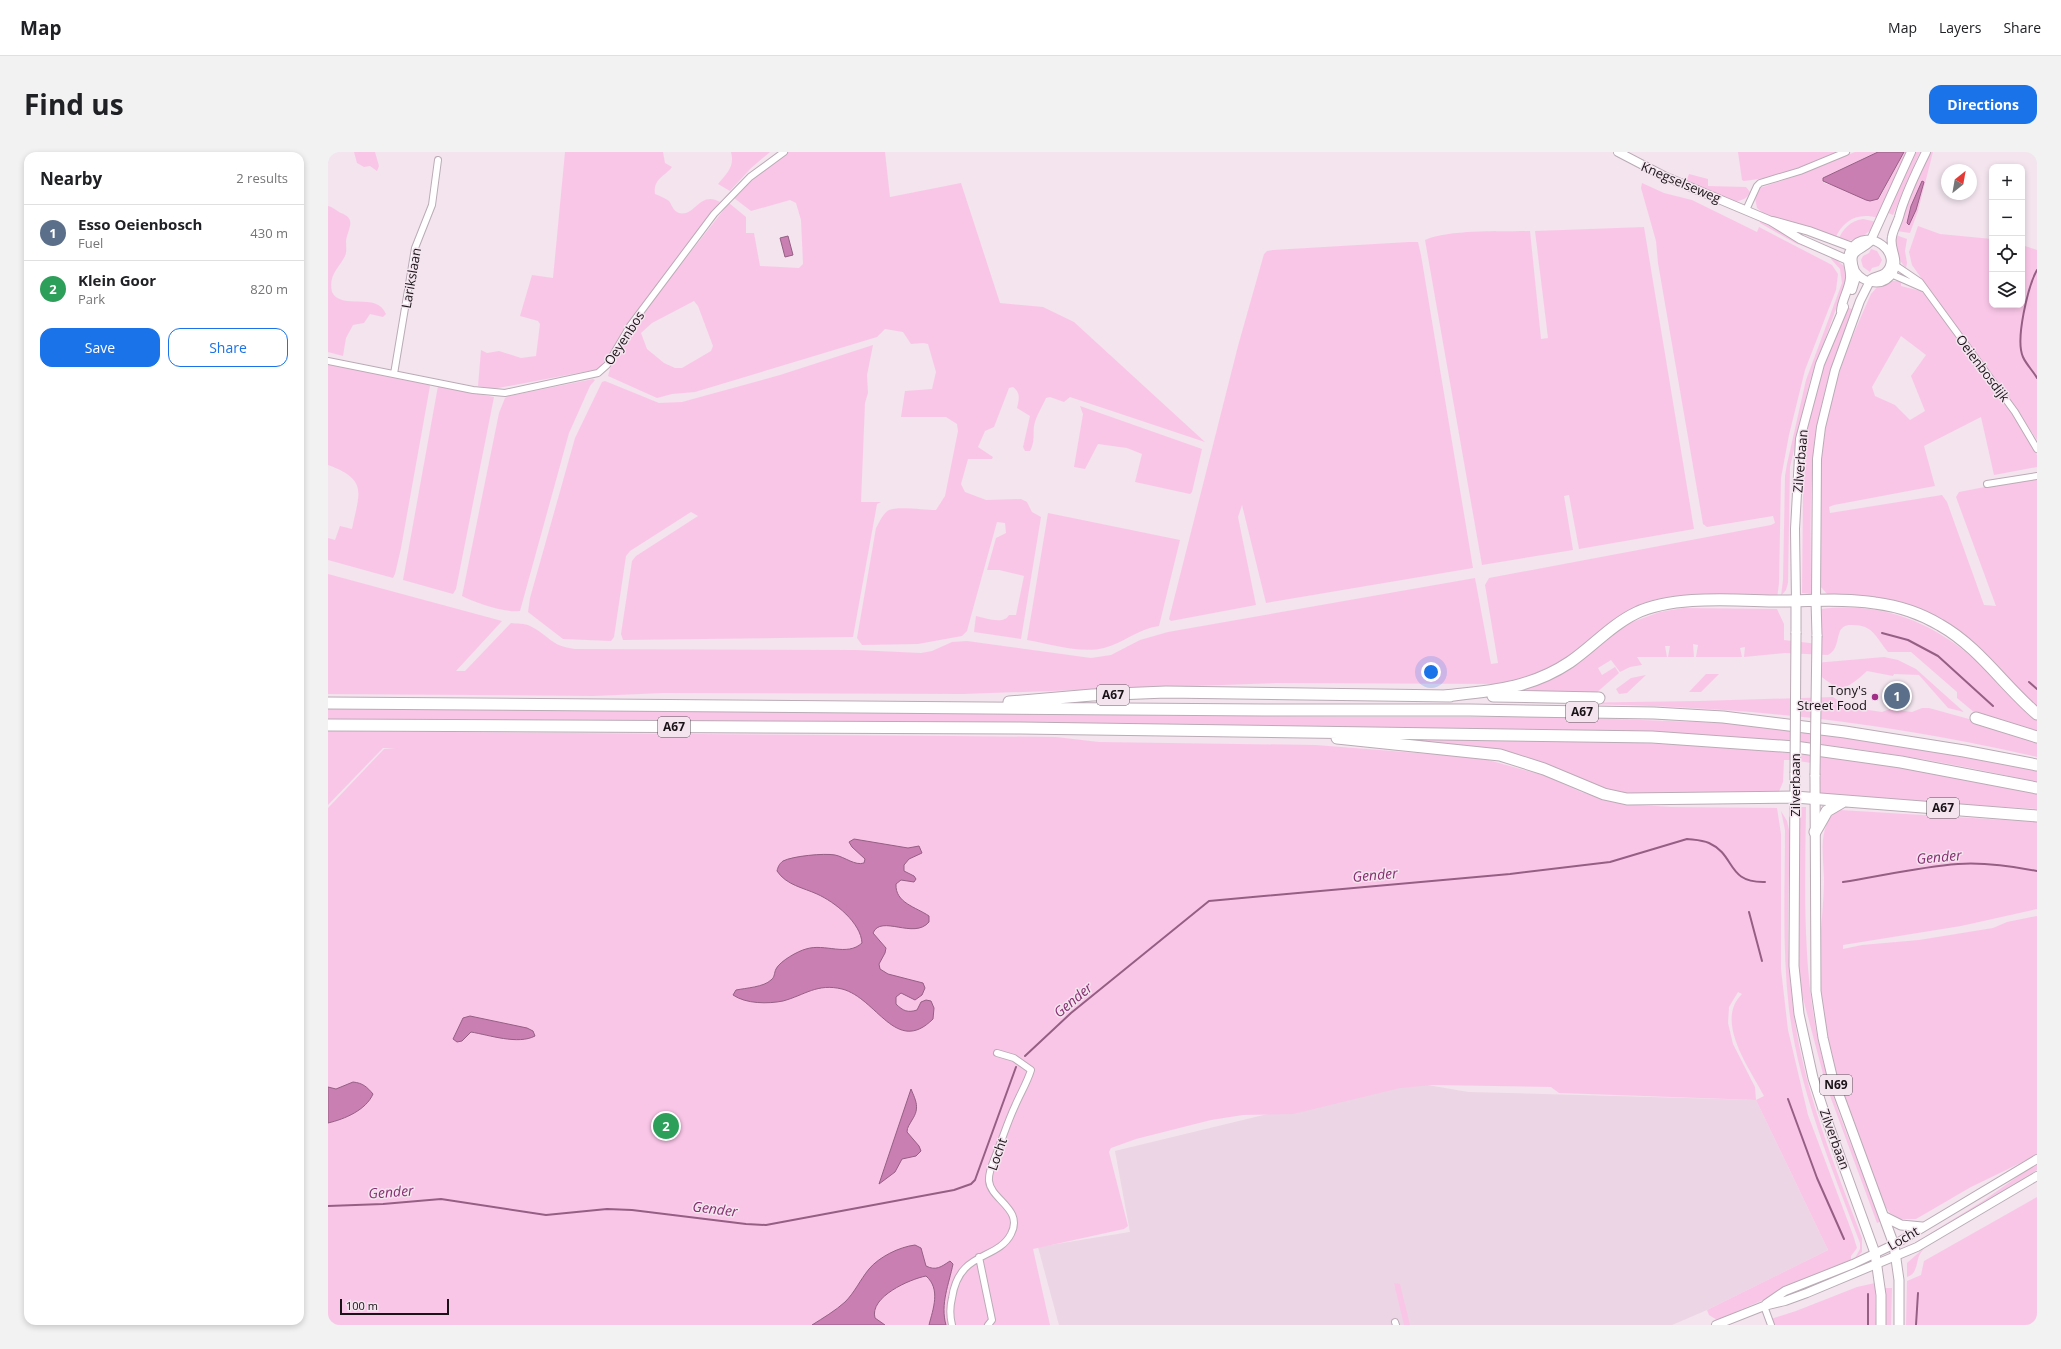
<!DOCTYPE html>
<html lang="en">
<head>
<meta charset="utf-8">
<style>
  body { margin:0; font-family:"Open Sans",sans-serif; background:#f2f2f2; color:#202124 }
  .controls { position:absolute; right:12px; top:12px; display:grid; overflow:hidden; border-radius:8px; box-shadow:0 2px 6px #0003 }
  .controls button { width:36px; height:36px; display:grid; place-items:center; padding:0; border:0; border-bottom:1px solid #e0e0e0; background:#fff; color:#202124; font:20px sans-serif }
  .compass { position:absolute; left:1613px; top:12px; width:36px; height:36px; border-radius:50%; background:#fff; box-shadow:0 2px 6px #0003; rotate:31deg }
  .scale { position:absolute; left:12px; bottom:10px; width:109px; box-sizing:border-box; padding-left:4px; border:2px solid #191317; border-top:0; font-size:11px; line-height:14px; white-space:nowrap; color:#191317; -webkit-text-stroke:3px #f3e4ee; paint-order:stroke }
  .you { position:absolute; left:1103px; top:520px; width:14px; height:14px; margin:-10px; border:3px solid #fff; border-radius:50%; background:#1a73e8; box-shadow:0 0 0 6px #1a73e833 }
  .badge { display:grid; place-items:center; width:26px; height:26px; border-radius:50%; background:#1a73e8; color:#fff; font-size:13px; font-weight:700 }
  .pin { position:absolute; translate:-50% -50%; border:2px solid #fff; box-shadow:0 1px 4px #0006 }
  .list { margin:0; padding:0; list-style:none }
  h2 { display:flex; justify-content:space-between; align-items:center; height:52px; margin:0; padding:0 16px; font-size:17px }
  h2 small { font-size:13px; font-weight:400; color:#757577 }
  .list li { display:grid; grid-template-columns:26px 1fr auto; gap:12px; align-items:center; box-sizing:border-box; height:56px; padding:0 16px; border-top:1px solid #e0e0e0 }
  .list b { display:block; font-size:15px; white-space:nowrap }
  .list p { margin:0; font-size:13px; white-space:nowrap; color:#757577 }
  .list em { font-size:13px; font-style:normal; color:#757577 }
  .actions { display:flex; gap:8px; padding:12px 16px }
  .actions a { flex:1; padding:9px 0; border:1px solid #1a73e8; border-radius:12px; text-align:center; font-size:14px; color:#1a73e8 }
  .actions .main { background:#1a73e8; color:#fff }
  .icon { flex:none; width:22px; height:22px; fill:none; stroke:currentColor; stroke-width:2; stroke-linecap:round; stroke-linejoin:round }
  .map { position:relative; flex:none; width:1709px; height:1173px; overflow:hidden; border-radius:12px }
  header { display:flex; align-items:center; gap:24px; box-sizing:border-box; height:56px; padding:0 20px; background:#fff; border-bottom:1px solid #e0e0e0 }
  header strong { font-size:19px }
  nav { display:flex; gap:22px; margin-inline-start:auto; font-size:14px }
  .intro { display:flex; align-items:center; justify-content:space-between; box-sizing:border-box; height:96px; padding:0 24px }
  h1 { margin:0; font-size:28px }
  .button { padding:10px 18px; border-radius:12px; background:#1a73e8; color:#fff; font-size:14px; font-weight:700 }
  main { display:flex; gap:24px; padding:0 24px }
  aside { flex:1; background:#fff; border-radius:12px; box-shadow:0 2px 6px #0003 }
  .map>svg:first-child { display:block }
</style>
</head>
<body>
<header>
<strong>Map</strong>
<nav><a>Map</a><a>Layers</a><a>Share</a></nav>
</header>
<div class="intro"><h1>Find us</h1><a class="button">Directions</a></div>
<main>
<aside>
<h2>Nearby<small>2 results</small></h2>
<ul class="list">
<li><span class="badge" style="background:#5c6f8a">1</span><div><b>Esso Oeienbosch</b><p>Fuel</p></div><em>430 m</em></li>
<li><span class="badge" style="background:#2e9e5b">2</span><div><b>Klein Goor</b><p>Park</p></div><em>820 m</em></li>
</ul>
<div class="actions"><a class="main">Save</a><a>Share</a></div>
</aside>
<div class="map">
<svg width="1709" height="1173" viewBox="0 0 1709 1173">
  <rect width="100%" height="100%" fill="#f3e4ee"/>
  <path fill="#ecd5e4" d="M1076,929L1140,940L1428,948L1500,1098L1379,1158L1344,1173H731L710,1095L802,1080L787,999Z"/>
  <path fill="#fac6e8" fill-rule="evenodd" d="M26,0H47L51,14L49,19L42,14L36,15L29,11Z
    M237,0H335L337,11L344,15C336,25 325,27 327,42C332,44 337,46 341,49C344,53 345,59 351,61C367,65 372,38 392,50L312,155L271,217L165,237L150,234L153,198L159,201L171,199L193,206L208,204L212,172L210,169L192,164L204,123L225,126Z
    M403,0H442L423,16L402,39L390,32C399,21 407,15 403,0Z
    M453,0H557L562,45L633,31L672,151L715,155L746,170L877,290L742,245L736,250L722,245L718,246C714,255 708,264 706,274C705,283 707,290 702,299H697L695,295L702,264L689,256C691,247 693,241 685,235L681,236L666,275L657,279L650,295L665,305L664,307H640L633,332L637,340L658,348L693,347L699,350L704,360L713,365L693,487L646,480L648,464C657,466 676,473 681,463H688L696,424L671,418H659L668,386L678,381L677,371L669,370L643,464L639,479L634,484L590,492L534,493L529,486L548,376C551,371 555,361 561,358C570,354 597,358 608,358L617,344L630,279L629,272L618,265H573L577,239L604,237L608,220L600,192L595,191L583,192L575,180L557,177L549,185L367,240L344,242L329,246L280,224L283,213L304,175L401,51L418,65V81H426L432,114L471,116L475,112L473,68L468,51L462,48L423,59L406,46ZM366,149L370,154L385,194L383,199L354,216H347L336,211L319,197L313,181L324,171Z
    M1410,0H1513L1445,25L1416,29L1414,28Z
    M1527,0H1550L1495,26V29L1496,31L1551,47L1576,0H1580L1550,66C1530,60 1515,68 1507,87L1438,63L1429,56L1427,46L1432,36L1465,25Z
    M1585,0H1592L1565,63L1558,60Z
    M1600,0H1605L1590,59L1582,81L1569,79Z
    M1361,22L1380,27V34L1418,35L1422,40C1419,47 1414,48 1407,50L1358,30Z
    M1314,31L1336,41L1364,48L1429,80L1431,75L1504,113L1510,122L1508,138L1477,218L1461,283L1453,326L1451,431L1449,447C1411,443 1345,437 1311,453C1284,466 1266,491 1241,507C1222,519 1199,527 1176,532L948,531L635,542L335,541L266,544L0,542V422L174,469L128,519H137L183,471C188,472 197,471 202,474C221,483 222,494 247,497L528,498L593,501L604,499L624,490L639,489L763,506L783,503L812,488L840,480L1147,426L1163,512L1170,511L1157,433L1161,426L1443,373L1447,371L1445,364L1379,375L1375,372L1330,111L1328,89L1313,36Z
    M0,54C5,55 9,59 13,61C29,67 20,76 18,89C18,94 19,100 17,104C11,116 0,123 4,140C13,159 49,139 58,162L55,165L42,162L36,171L25,173L18,186L15,204L0,200Z
    M1535,67L1549,70C1539,84 1528,91 1510,88C1515,77 1522,69 1535,67Z
    M1433,68L1471,90L1501,103L1500,104L1467,91L1432,71Z
    M1590,74L1612,82L1664,87V153H1694V93L1709,98V288L1681,246L1656,214L1584,113L1581,100Z
    M1316,75L1366,377L1251,397L1241,343L1236,344L1245,398L1154,413L1097,88C1123,77 1173,80 1202,79L1213,187L1220,186L1207,79Z
    M1568,83L1579,87L1577,99L1579,111L1578,116C1569,108 1567,94 1568,83Z
    M1081,90H1090L1093,103L1145,416L938,451L914,353L910,365L928,453L843,469L841,467L910,194L936,102L939,99L945,98Z
    M1543,97L1549,99L1554,108L1551,114L1544,116L1542,120L1535,115L1533,108L1535,104L1541,101Z
    M1504,104L1516,114L1518,129L1482,229L1462,315L1460,431L1458,438L1453,444L1455,428L1457,324L1459,312L1478,228L1514,131L1512,117L1503,107Z
    M1560,129H1573V134L1593,139L1602,147L1634,195L1675,246L1709,303V315L1666,323L1653,265L1596,294L1607,334L1506,353L1501,355L1502,361L1614,343L1619,350L1656,453L1668,454L1628,345L1631,340L1709,325V554L1616,470L1500,443L1492,434C1492,387 1489,338 1495,291C1502,238 1521,191 1543,142L1550,134ZM1573,184L1598,203L1583,224L1597,259L1582,268L1567,253L1547,244L1544,235Z
    M1519,155L1526,158C1511,193 1498,228 1491,265C1480,323 1483,383 1483,442L1474,441L1475,345L1479,277L1495,216Z
    M545,193L539,223L540,241L537,251L533,350H553L549,352L525,485L295,488L293,482L304,409L308,404L370,364L363,360L302,399L298,404L286,485L283,489L235,487L200,460L202,446L247,286L274,230L277,229L331,251L354,250L452,223Z
    M0,212L101,232L102,234L73,396L67,422L65,426L0,408V386L7,388L12,374L24,377C31,341 41,328 0,313Z
    M265,227L267,228L262,234L241,281L192,459C177,461 148,451 134,444L171,261L177,246L181,244Z
    M110,234L166,245L128,437L125,442L75,428Z
    M752,254L874,297L864,340L862,342L807,330L814,302L799,296L770,292L757,317L746,315L755,262Z
    M720,361L852,388L831,474C810,477 795,491 776,496C753,502 722,492 699,488Z
    M1355,456L1449,457L1456,472V488L1490,492L1492,458L1493,457C1592,446 1644,502 1709,565V583L1647,561L1629,546V540L1583,500H1560C1547,484 1545,472 1522,473C1518,473 1514,475 1512,479C1508,489 1510,497 1500,503L1457,501L1416,505L1417,495L1412,496L1414,505H1368L1370,493L1365,492L1366,505H1340L1342,494H1337L1339,505H1309L1314,513L1302,515L1292,520L1283,508L1270,516L1274,523L1287,515L1291,521L1267,542L1179,539L1236,520L1251,510L1296,473L1332,460Z
    M1556,505L1570,508L1588,517L1636,560L1620,556L1591,523L1566,522L1565,524L1539,519C1511,545 1511,537 1483,517L1487,511Z
    M1378,522H1391L1373,540H1361Z
    M1318,523L1299,541L1291,542L1288,537L1303,526Z
    M1505,545L1520,555L1554,560L1562,557L1584,560L1594,556H1601L1670,575L1709,589V605C1606,581 1500,565 1395,558C1341,554 1288,553 1234,551L1371,549Z
    M0,556L1015,565H1232L1396,571L1574,592L1709,618V630C1606,607 1500,590 1395,584C1340,580 1286,580 1231,578L0,568Z
    M0,579L624,584L728,585L771,590L988,593L1153,606L1218,624L1253,640L1294,652L1344,655L1449,656L1453,682V817L1460,878L1480,963L1525,1083L1529,1096L1523,1104V1110L1389,1168L1381,1163L1379,1158L1500,1098L1428,948L1231,941L1223,935L1104,933L1072,936L965,962L915,963L883,968L808,987L783,996L781,1000L800,1074L796,1077L705,1097L722,1173H0V656L56,597L67,596H55L0,653ZM1410,840L1414,842C1386,869 1422,917 1436,944L1428,948L1427,935L1405,892L1400,871L1401,855Z
    M1065,587C1164,588 1262,588 1361,593C1478,600 1595,616 1709,642V657L1490,644V612L1464,608H1456L1455,630L1449,644H1296L1217,615Z
    M1470,655H1478C1477,734 1474,814 1491,892C1504,953 1531,1011 1554,1069L1549,1071L1498,933L1472,835L1470,805Z
    M1512,658L1709,670V757L1633,774L1515,793V797L1534,793L1591,788L1665,776L1679,770L1709,764V1003L1643,1035L1588,1067H1572L1562,1061L1556,1053C1531,988 1501,922 1492,851C1488,811 1495,770 1496,730C1496,708 1488,669 1512,658Z
    M1453,659L1459,669L1462,682C1461,733 1458,785 1463,836C1470,924 1503,1004 1534,1086V1100L1526,1108L1532,1097V1091C1503,1014 1471,938 1461,857C1454,797 1457,737 1457,678Z
    M1709,1011V1018L1585,1092L1655,1049Z
    M1709,1045V1173H1578L1579,1129L1593,1123L1596,1109Z
    M1596,1096C1595,1098 1593,1100 1591,1104C1588,1112 1589,1122 1579,1125V1111Z
    M1066,1131L1072,1132L1082,1173H1076Z
    M1547,1131L1548,1173H1445L1443,1167L1468,1159L1529,1135Z
    M1556,1136H1564L1563,1173H1556Z"/>
  <path fill="#ca7fb3" stroke="#955f84" d="M1550,0H1576L1550,47L1542,49L1538,48L1495,29V26Z
    M1594,29L1596,30L1588,58L1581,73L1579,71L1583,54Z
    M460,84L465,103L457,105L452,86Z
    M526,687L580,696L591,694L594,701L581,707L576,713V719L586,724L588,727L586,730L573,728L568,732C567,751 588,755 601,764V770C586,788 553,762 545,781L558,796L557,801L551,812L552,817L560,822L595,831L597,836L594,843L587,848L573,841L568,845V852C575,859 580,861 589,858L593,850L598,848L603,849L606,856L605,867C568,904 549,846 514,837C489,831 477,843 455,849C440,852 418,852 405,843L408,838C418,836 436,835 443,828C447,825 446,821 448,817C452,809 470,799 478,797C497,791 519,805 534,791C533,771 507,750 489,742C476,736 458,733 449,719C450,715 451,712 455,709C465,704 496,701 507,703C517,705 527,714 536,711L537,707L524,695L521,690Z
    M142,864L199,876L205,879L207,884C190,893 161,883 143,880L134,889L129,890L125,887L135,866Z
    M25,930C35,931 39,935 45,942C38,958 17,967 0,971V935L8,937Z
    M583,937C588,949 592,956 584,968C582,972 579,975 579,980L591,994L593,999L588,1004L574,1007L567,1020L551,1032Z
    M587,1093L593,1096L598,1114C608,1119 613,1115 622,1109L625,1112C621,1132 612,1152 618,1173H601C605,1157 613,1137 598,1124C582,1127 541,1145 547,1166L557,1173H484C495,1166 507,1159 517,1150C527,1140 532,1128 541,1117C551,1105 571,1095 587,1093Z"/>
  <g fill="none" stroke-linecap="round" stroke-linejoin="round">
    <path stroke="#955f84" stroke-width="2" d="M1709,118C1700,134 1687,188 1695,205C1698,212 1705,219 1709,226
      M1554,481L1580,488L1610,504L1665,554
      M1701,530L1709,537
      M1515,730C1553,724 1591,715 1630,712C1657,710 1683,714 1709,719
      M1421,760L1434,809
      M697,904L743,861L881,749L1182,722L1282,710L1359,687C1367,688 1374,688 1381,691C1408,703 1398,731 1437,730
      M1460,947L1489,1026L1516,1087
      M0,1054L55,1052L113,1047L218,1063L279,1057L304,1058L418,1072L438,1073L626,1038L643,1032L647,1028L688,915
      M1540,1173V1142
      M1588,1173L1590,1141"/>
    <defs>
      <path id="street" d="M1418,58L1429,34L1432,31L1472,19L1518,0
        M1567,113L1592,130L1687,260L1709,297
        M1563,122L1595,136
        M0,209L145,238L177,241L270,221L279,213L302,174L386,62L422,25L456,0
        M66,222L87,96L104,53L110,8
        M1659,332L1709,324
        M651,1105L664,1168L660,1173
        M1436,1154L1443,1173
        M1067,1170L1068,1173
        M624,1173C622,1165 622,1154 624,1146C631,1098 669,1109 683,1082C696,1057 663,1048 661,1029C660,1019 666,1009 669,1000C675,985 680,969 687,954C692,942 699,931 703,918L686,906L669,901"/>
      <path id="secondary" d="M1290,0L1336,24L1443,69L1472,87L1522,109
        M1583,0L1542,90C1532,100 1519,97 1527,119C1536,132 1556,136 1565,120C1572,107 1561,97 1564,85C1565,78 1569,72 1571,65C1577,42 1588,21 1598,0
        M1445,69L1481,79L1524,95
        M1524,138L1529,122
        M1488,448L1489,307L1493,275L1507,218L1532,149L1543,127C1547,124 1553,124 1557,121C1577,103 1540,72 1523,97C1516,108 1523,115 1522,126C1521,138 1514,147 1513,159
        M1468,449L1467,377L1472,287L1492,212L1516,155
        M1438,1152L1457,1139L1525,1112L1569,1091L1709,1007
        M1388,1173L1436,1154L1457,1149L1479,1141L1589,1095L1709,1024"/>
      <path id="primary" d="M1488,448L1489,484
        M1468,481V449
        M1467,621L1466,814L1471,862L1485,926L1496,960L1547,1101L1553,1143V1173
        M1487,623L1488,839L1495,886L1504,924L1566,1093L1571,1128V1173
        M1557,1065L1573,1073L1594,1075"/>
      <path id="highway" d="M1116,544C1162,539 1202,537 1242,510C1264,495 1283,473 1308,461C1348,442 1411,449 1455,449C1485,449 1517,446 1547,451C1570,454 1592,461 1612,473C1651,495 1676,534 1709,562
        M1165,544L1271,546
        M681,550L764,543L838,540L1122,544
        M0,551L937,558H1142L1326,561L1395,565L1517,580L1636,599L1709,613
        M1648,566L1709,585
        M0,573L692,576L1324,585L1467,595L1573,610L1709,636
        M1009,586L1172,603L1216,617L1276,642L1299,647L1467,645L1709,664
        M1487,680L1499,659L1516,649"/>
    </defs>
    <use href="#street" stroke="#baabb5" stroke-width="8"/>
    <use href="#secondary" stroke="#baabb5" stroke-width="10"/>
    <use href="#primary" stroke="#baabb5" stroke-width="11"/>
    <use href="#highway" stroke="#baabb5" stroke-width="13"/>
    <use href="#street" stroke="#fff" stroke-width="6"/>
    <use href="#secondary" stroke="#fff" stroke-width="8"/>
    <use href="#primary" stroke="#fff" stroke-width="9"/>
    <use href="#highway" stroke="#fff" stroke-width="11"/>
    <defs>
      <path id="primary-bridge" d="M1467,621L1468,481
        M1487,623L1489,484"/>
    </defs>
    <use href="#primary-bridge" stroke="#baabb5" stroke-width="11" stroke-linecap="butt"/>
    <use href="#primary-bridge" stroke="#fff" stroke-width="9"/>
  </g>
  <circle fill="#a32e87" stroke="#f3e4ee" stroke-width="1.5" cx="1547" cy="545" r="4"/>
  <g text-anchor="middle" stroke-width="3" stroke-linejoin="round" paint-order="stroke">
    <g fill="#f3e4ee" stroke="#5a5258" stroke-width="1">
      <rect x="769" y="533" width="32" height="20" rx="3"/>
      <rect x="1238" y="550" width="32" height="20" rx="3"/>
      <rect x="330" y="565" width="32" height="20" rx="3"/>
      <rect x="1599" y="646" width="32" height="20" rx="3"/>
      <rect x="1492" y="923" width="32" height="20" rx="3"/>
    </g>
    <g font-size="12" font-weight="bold" fill="#191317">
      <text x="785" y="547">A67</text>
      <text x="1254" y="564">A67</text>
      <text x="346" y="579">A67</text>
      <text x="1615" y="660">A67</text>
      <text x="1508" y="937">N69</text>
    </g>
    <g font-size="13" fill="#191317" stroke="#f3e4ee">
      <text transform="translate(1353 30) rotate(23)" y="5">Knegselseweg</text>
      <text transform="translate(83 126) rotate(-80)" y="5">Larikslaan</text>
      <text transform="translate(296 186) rotate(-57)" y="5">Oeyenbos</text>
      <text transform="translate(1655 216) rotate(53)" y="5">Oeienbosdijk</text>
      <text transform="translate(1472 309) rotate(-85)" y="5">Zilverbaan</text>
      <text transform="translate(1467 633) rotate(-90)" y="5">Zilverbaan</text>
      <text transform="translate(1507 987) rotate(70)" y="5">Zilverbaan</text>
      <text transform="translate(669 1002) rotate(-71)" y="5">Locht</text>
      <text transform="translate(1575 1086) rotate(-30)" y="5">Locht</text>
    </g>
    <g font-size="13" fill="#191317" stroke="#f3e4ee" text-anchor="end">
      <text x="1539" y="543">Tony's<tspan x="1539" dy="15">Street Food</tspan></text>
    </g>
    <g font-size="14" font-style="italic" fill="#862e70" stroke="#f3e4ee">
      <text transform="translate(1611 705) rotate(-5)" y="5">Gender</text>
      <text transform="translate(1047 723) rotate(-5)" y="5">Gender</text>
      <text transform="translate(745 848) rotate(-40)" y="5">Gender</text>
      <text transform="translate(63 1040) rotate(-4)" y="5">Gender</text>
      <text transform="translate(387 1057) rotate(7)" y="5">Gender</text>
    </g>
  </g>
</svg>
<div class="controls">
<button>+</button>
<button>−</button>
<button><svg class="icon" aria-label="locate" viewBox="0 0 24 24"><circle cx="12" cy="12" r="6"/><path d="M12 2v4M12 18v4M2 12h4M18 12h4"/></svg></button>
<button><svg class="icon" aria-label="layers" viewBox="0 0 24 24"><path d="M12 4l9 5-9 5-9-5zM3 14l9 5 9-5"/></svg></button>
</div>
<svg class="compass" viewBox="-18 -18 36 36"><path d="M0-13l5 13h-10z" fill="#e53935"/><path d="M0 13l5-13h-10z" fill="#757577"/></svg>
<div class="scale">100 m</div>
<div class="you"></div>
<div class="pin badge" style="left:1569px;top:544px;background:#5c6f8a">1</div>
<div class="pin badge" style="left:338px;top:974px;background:#2e9e5b">2</div>
</div>
</main>
</body>
</html>
